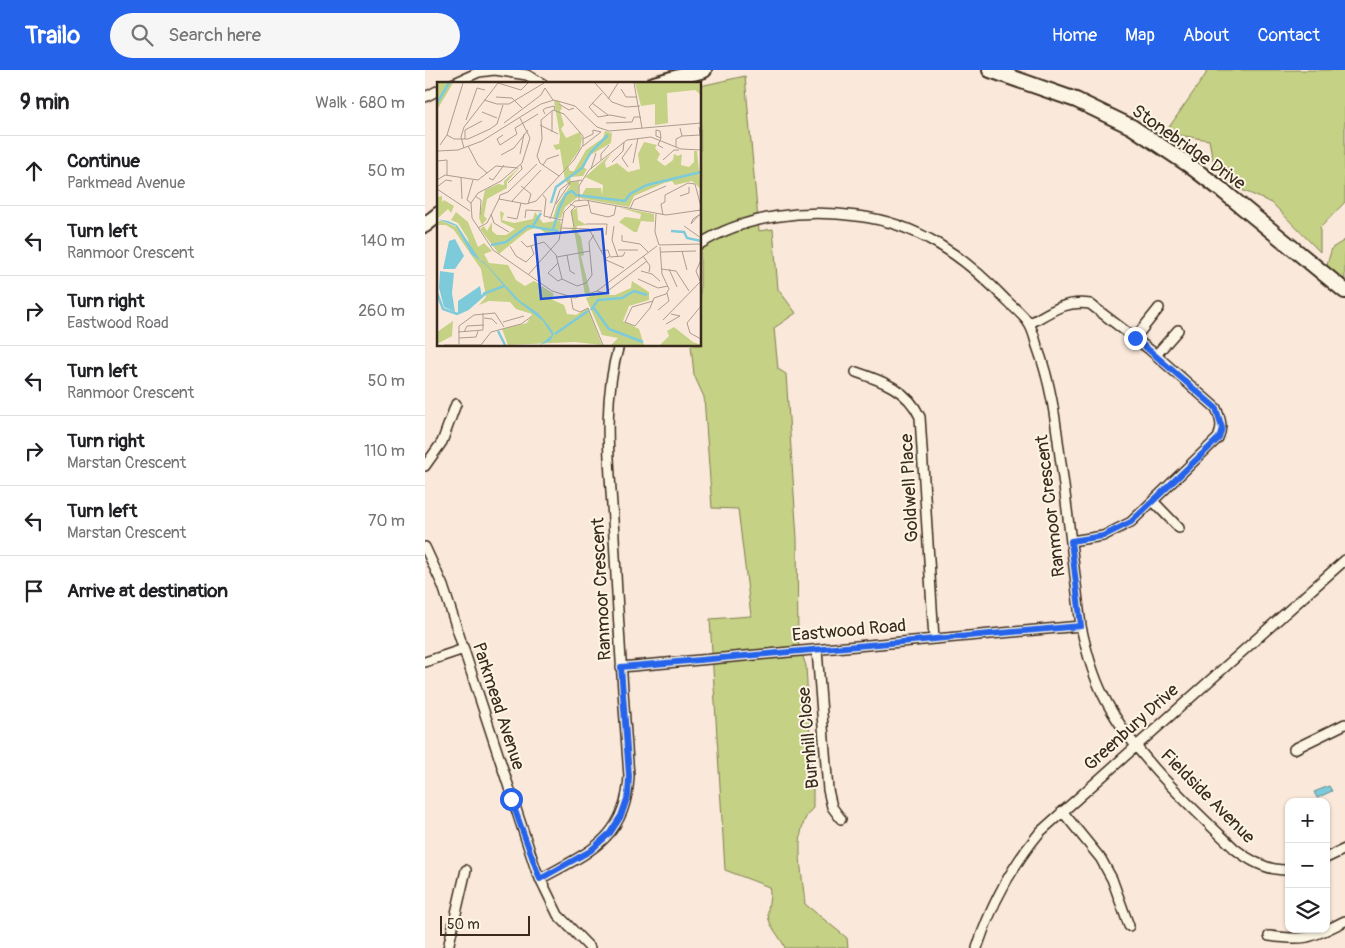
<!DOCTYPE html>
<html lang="en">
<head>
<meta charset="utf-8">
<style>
  body { margin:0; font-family:Pangolin,sans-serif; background:#f6f6f6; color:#202124 }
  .controls { position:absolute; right:15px; bottom:15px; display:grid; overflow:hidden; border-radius:10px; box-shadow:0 1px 4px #0004 }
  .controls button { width:45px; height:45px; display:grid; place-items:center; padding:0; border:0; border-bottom:1px solid #e0e0e0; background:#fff; color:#202124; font:25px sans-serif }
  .scale { position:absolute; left:15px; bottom:12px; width:90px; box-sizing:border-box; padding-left:5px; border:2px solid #3b2a1e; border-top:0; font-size:14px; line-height:18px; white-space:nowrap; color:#3b2a1e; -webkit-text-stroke:4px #fcf5e5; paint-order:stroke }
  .stop { position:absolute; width:15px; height:15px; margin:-11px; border:4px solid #2563eb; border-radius:50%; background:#fff }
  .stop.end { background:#2563eb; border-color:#fff; box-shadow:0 1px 5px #0008 }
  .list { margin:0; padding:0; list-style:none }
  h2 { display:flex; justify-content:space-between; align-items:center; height:65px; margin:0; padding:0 20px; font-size:21px }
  h2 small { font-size:16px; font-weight:400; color:#757577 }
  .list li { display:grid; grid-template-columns:32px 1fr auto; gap:15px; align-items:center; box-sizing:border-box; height:70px; padding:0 20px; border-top:1px solid #e0e0e0 }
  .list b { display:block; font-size:19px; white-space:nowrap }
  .list p { margin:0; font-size:16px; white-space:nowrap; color:#757577 }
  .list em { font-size:16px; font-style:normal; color:#757577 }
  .icon { flex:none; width:28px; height:28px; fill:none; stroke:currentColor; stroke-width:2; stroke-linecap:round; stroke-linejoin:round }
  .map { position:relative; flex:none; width:920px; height:878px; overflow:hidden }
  header { display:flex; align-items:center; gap:30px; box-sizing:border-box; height:70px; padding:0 25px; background:#2563eb; color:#fff }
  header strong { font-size:24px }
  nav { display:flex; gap:28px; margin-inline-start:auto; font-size:18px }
  .search { width:350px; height:45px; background:#f6f6f6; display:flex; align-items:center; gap:12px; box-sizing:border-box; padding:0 18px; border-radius:28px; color:#757577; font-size:19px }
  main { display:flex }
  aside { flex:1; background:#fff }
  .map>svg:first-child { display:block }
</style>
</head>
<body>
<header>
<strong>Trailo</strong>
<div class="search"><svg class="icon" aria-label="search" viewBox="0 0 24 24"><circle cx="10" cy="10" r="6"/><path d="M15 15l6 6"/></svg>Search here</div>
<nav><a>Home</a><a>Map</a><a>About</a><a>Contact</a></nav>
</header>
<main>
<aside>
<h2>9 min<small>Walk · 680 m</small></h2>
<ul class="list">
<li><svg class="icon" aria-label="ahead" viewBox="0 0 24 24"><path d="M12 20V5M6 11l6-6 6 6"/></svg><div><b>Continue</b><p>Parkmead Avenue</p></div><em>50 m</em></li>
<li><svg class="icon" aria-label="left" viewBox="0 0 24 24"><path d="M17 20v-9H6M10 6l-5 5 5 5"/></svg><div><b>Turn left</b><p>Ranmoor Crescent</p></div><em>140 m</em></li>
<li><svg class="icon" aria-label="right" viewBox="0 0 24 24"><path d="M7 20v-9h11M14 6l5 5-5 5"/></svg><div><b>Turn right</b><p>Eastwood Road</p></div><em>260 m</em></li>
<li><svg class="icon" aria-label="left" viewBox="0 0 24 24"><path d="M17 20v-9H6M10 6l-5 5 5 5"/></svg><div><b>Turn left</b><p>Ranmoor Crescent</p></div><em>50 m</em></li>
<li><svg class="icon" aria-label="right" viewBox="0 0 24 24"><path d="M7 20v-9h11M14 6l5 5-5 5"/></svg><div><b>Turn right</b><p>Marstan Crescent</p></div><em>110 m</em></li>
<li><svg class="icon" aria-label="left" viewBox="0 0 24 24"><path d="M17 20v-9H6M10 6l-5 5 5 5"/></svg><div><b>Turn left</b><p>Marstan Crescent</p></div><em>70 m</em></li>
<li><svg class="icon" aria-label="arrive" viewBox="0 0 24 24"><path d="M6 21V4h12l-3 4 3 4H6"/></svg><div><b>Arrive at destination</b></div></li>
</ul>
</aside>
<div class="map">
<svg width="920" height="878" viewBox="0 0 920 878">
  <rect width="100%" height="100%" fill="#fae9da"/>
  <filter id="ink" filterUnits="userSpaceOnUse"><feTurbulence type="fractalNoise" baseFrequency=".02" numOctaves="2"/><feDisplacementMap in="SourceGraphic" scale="10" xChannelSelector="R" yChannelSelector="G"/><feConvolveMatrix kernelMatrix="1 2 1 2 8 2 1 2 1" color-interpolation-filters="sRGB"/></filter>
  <g filter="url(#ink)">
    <path fill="#c5d185" stroke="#807e52" d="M781,0H920V132L895,158V182L847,133L810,117L788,91L784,70L740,63L781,4Z
      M320,6L334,161L348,159L353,219L371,243L349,258L353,299L361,304L372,468L373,572L381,596L388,720V738C366,758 378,806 380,834L422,868L423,878H360C356,867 344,857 343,845C342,836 347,826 344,817L300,800L285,549L326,546L313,439L287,438L279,327L269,305L266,275H275V16Z
      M920,170V213L900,201L907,178Z"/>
    <path fill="#7dcadb" stroke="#638a8f" d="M904,716L907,721L892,728L889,722Z"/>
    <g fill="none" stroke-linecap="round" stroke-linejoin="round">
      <defs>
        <path id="street" d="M70,0L102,5L118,14
          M27,14L54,2L69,0
          M0,27L14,20
          M275,174C320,145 381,139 432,146C493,153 540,187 581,230C588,237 599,245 604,254C608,260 610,269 612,276C626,314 630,346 635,386C643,443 649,499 656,556C661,580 667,603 678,625C706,682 764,735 810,779C825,791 844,801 864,800
          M604,254C625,242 640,230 665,234L725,280L791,338C796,350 798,357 793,368L706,452L678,466L646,471
          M710,268L734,238
          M731,285L753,260
          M431,302C458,311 483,320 495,347L509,569
          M0,396L17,372L31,334
          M728,431L754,458
          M0,477L18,516L111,800L133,845L165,878
          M392,580L403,720L407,737L416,749
          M0,592L39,579
          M196,597L656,556
          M869,679L920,654
          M637,741L676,789L687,809L704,856
          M901,788L920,779
          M115,809C164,782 201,769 204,706C198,626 193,547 189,467C186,404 175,337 194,275
          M844,866C883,871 885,868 920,851
          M23,878L41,800
          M552,878C566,835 586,797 615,762L920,490"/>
        <path id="secondary" d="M565,0L651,30L707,57L764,95L798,121L920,221
          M229,14L279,0
          M0,155L14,144"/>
      </defs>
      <use href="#street" stroke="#3b2a1e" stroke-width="12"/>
      <use href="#secondary" stroke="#3b2a1e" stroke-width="18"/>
      <use href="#street" stroke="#fcf5e5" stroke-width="9"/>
      <use href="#secondary" stroke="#fcf5e5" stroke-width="14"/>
    </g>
  </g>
  <g fill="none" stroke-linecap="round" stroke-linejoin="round" filter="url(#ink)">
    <path stroke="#2563eb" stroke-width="6" d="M86,729L115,809L165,781L185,763L196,746L203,726L204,706L196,597L656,556L646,471L678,466L706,452L794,368L797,358L791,338L710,268"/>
  </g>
  <g text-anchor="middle" stroke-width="4" stroke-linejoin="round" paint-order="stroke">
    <g font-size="18" fill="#3b2a1e" stroke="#fcf5e5">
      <text transform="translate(764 77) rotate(35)" y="6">Stonebridge Drive</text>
      <text transform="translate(484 418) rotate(-93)" y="6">Goldwell Place</text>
      <text transform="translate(625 436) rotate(-97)" y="6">Ranmoor Crescent</text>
      <text transform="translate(176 519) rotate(-93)" y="6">Ranmoor Crescent</text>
      <text transform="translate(424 560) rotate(-5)" y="6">Eastwood Road</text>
      <text transform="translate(74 636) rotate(72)" y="6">Parkmead Avenue</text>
      <text transform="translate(706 657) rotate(-42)" y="6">Greenbury Drive</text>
      <text transform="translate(383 668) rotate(-95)" y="6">Burnhill Close</text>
      <text transform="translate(783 726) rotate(45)" y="6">Fieldside Avenue</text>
    </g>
  </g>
  <g transform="translate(12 12)">
    <rect width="264" height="264" fill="#fae9da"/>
    <path d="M0,1H16L0,28ZM198,1H264V13L258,8L230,11L231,41L218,43V22L204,24ZM117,19H122L125,26L123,29L127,43L124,47L129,56L143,50L145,56L143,67L131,84L133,89H137L149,68L166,56L168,49L175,51L174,61L150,75L147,86L150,87L146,94L133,95L134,100L142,99L141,115L128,125L124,136H116L120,123L133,104L128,98L123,67L119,68L116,63L122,62L123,54ZM207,60L220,63L218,66L223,72L220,78L228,84L236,78L237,72L241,74L245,72L244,83L252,85L257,80V69H260L264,107L255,99L238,103L235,99L227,101L197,114L192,125L143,116L149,106H164L165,113L166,103L148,95L175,71L168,80L169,86L180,81L191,90L203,87L201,72ZM83,85L70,100V106L50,117L47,134L50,137L45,143L42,136L48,108L61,102L67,103V99ZM5,114V120L7,118L17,124L14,131L11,127L0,137L1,115ZM181,125L217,132V140L204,139L200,150H197L182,140L188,135L203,137L204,132ZM140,126L141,138L150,143L140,144L139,149L144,155L147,173L144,174L153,210L148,213L138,153L134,146L137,145L134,129ZM63,129L67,131L65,138L77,141L96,137L98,130L106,141L123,138L125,148L110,152L100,145L90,149L62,172L43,147L47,144L50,149L55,140V149L60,153H69L78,147L64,140ZM19,130L31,140L41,165L47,161L55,169L47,172L52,181L71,183L79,198L88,204L97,199L104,203L102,208L105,204L117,212L114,217L127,223L130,232L139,233L151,226L165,263L138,260L71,263L65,247L90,241L95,232L79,227L73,220L52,219L42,223L49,215L44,187L17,148L9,143H0V139H5L20,145L33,170L31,157L21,141L14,138ZM195,199L212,210V218L192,224L186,239L202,247L207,263H174L181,256L165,253L149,216L156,213H178L194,206ZM16,239L15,254L0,262V250ZM237,245L256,260L264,263H223L232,254L230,249Z" fill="#c5d185"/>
    <path d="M0,137L11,139L20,143L43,178L47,180L82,218L101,231L112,244L117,252L113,259L103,263L115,253L106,239L78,217L49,183L34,172L19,144ZM18,157L27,174L18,187H6L12,159ZM3,189L17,191L15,211L18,230L7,225L2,206ZM43,204L45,215L27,229L21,230V219Z" fill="#7dcadb"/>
    <path fill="none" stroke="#7dcadb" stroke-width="2.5" d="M0,21L12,1M114,121L119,105L145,86L154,70L171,53M96,144L104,131M116,148L122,127L129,112L135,109L139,113L188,119L193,112L210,103L264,90M234,149L247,150L250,156L264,159M54,163L69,160L91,144L121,149M0,211L6,227L20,232L31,227L49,211M46,212L67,204M156,225L172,247L206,260M154,228L161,218L185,216L197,209L210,213M61,249L68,263M118,252L151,229"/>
    <path fill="none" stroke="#ae9d8f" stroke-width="1" d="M61,1L84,8L91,1M158,1L175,20L189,25L203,24M197,1L205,46M184,7L189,15H200M165,11L152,25L161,35L173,33L189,36M59,15L75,16L85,26M171,17L181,1M47,18L60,22H72L107,1M155,21L171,33M122,22L132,28L137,26M115,29V50M45,30L60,36M108,32L106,28L109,26L117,24L118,28M83,36L93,56L85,81L64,99L41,111L34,121L35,136L56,168L115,209L138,216L160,209L220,164M29,38L40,6L48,8M67,41L104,13L108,6L116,18M169,41L195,40L197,35H204M103,43L121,52M10,53L17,57H31L53,47L60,42L66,23M66,53L60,57L63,63L80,52L78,46L101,32M245,54L263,53L262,45M224,56L219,54V48L223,49L224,56L221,63L226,66M28,57V48L45,39M146,57L156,52V48M3,63L10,53L26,1M31,64L41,83L50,91M146,64L164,50L156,48M239,65V57L245,54L243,46M27,66L24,55L27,45L61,1M0,69L21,68L45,59L104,22L117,18L138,24L160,45L172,49L264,41M83,72L87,52M64,73L77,66L91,48M164,78V72L172,63M226,78L237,68H242M0,79L10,78V93M175,80L186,69L187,60M196,81L201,56M106,83L110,77L122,73M191,85L185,76L195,62M154,87L159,71M24,95L25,117M52,96L56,98L67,83M0,98L8,93L41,98L59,84L81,86M71,101L85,87L84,83M84,104L94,112L91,122M0,105L9,98L15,99M0,107L33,129M106,113L109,117L107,134L125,138M38,114L44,118L43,133M243,114L252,111V105M62,117L63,113L71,110L100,82M142,118V104L152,88L190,58L214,55L244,67L264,68M151,118L154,131L171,135L177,133L179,124M75,119L104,88M34,121L30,118L36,98M119,122L133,101M133,122L139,125L151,123M193,127L197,118L229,104M54,132L57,141L72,150M219,132L218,150L222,163L264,162M226,133L224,122L228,120V113L251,101L258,102L264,125M262,133L254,142L256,137L262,133H264M70,135L80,137L84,121M88,136L89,128L105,129M113,137L123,108L133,100L145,98M149,142H170L169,153M177,144L175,158L181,175M247,144L264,156M137,145L134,129L138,125M41,146L50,141L62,117L89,122L99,119L137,78L146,63V54L127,32L116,28L104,38L105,57L100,74L103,81L122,94M125,146L152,147L169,178L187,186M185,153V159L203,162L211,170M84,159L90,165L107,160L119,173L125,197L140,204L149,201L155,193L152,160L157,153M73,164L79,174L89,180L97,172L94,164M223,165L225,192L232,207M181,168H201M164,169L171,168L173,174L168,177M245,169L250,188M224,170L259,169M130,173L133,189L138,192M206,174L213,184L212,190M120,175L153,169M173,175L186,174L188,170M121,181L111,191L121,199L125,197M224,187L239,189L252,209M232,187L240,205M204,189L215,192L223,199M91,193L122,158L127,130L138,119L148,118L229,133L264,128M201,197L221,206L231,204M263,199L259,189L264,178M160,209L168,211L210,179M134,215L136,227L143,230L151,226L166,263M216,219L195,225L188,240L198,244L213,226L217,216L229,212L232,207M264,224L250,241L253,251L264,257M221,228L232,219L230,211M47,236L55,237L60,242M226,238L264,199M66,240L87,234M229,242L243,234L234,232M21,250L46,248V231M27,250L30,244L47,243M22,256L39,255L41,249M22,262V244L37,233L58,231L67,245M7,263H44M44,263L54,250L84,242L94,235"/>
    <path fill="#1d4ed8" fill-opacity="0.15" stroke="#1d4ed8" stroke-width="2.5" d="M165,147L171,211L104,217L98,153Z"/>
    <rect width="264" height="264" fill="none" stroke="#3b2a1e" stroke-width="2.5"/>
  </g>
</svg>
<div class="controls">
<button>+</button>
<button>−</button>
<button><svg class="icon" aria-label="layers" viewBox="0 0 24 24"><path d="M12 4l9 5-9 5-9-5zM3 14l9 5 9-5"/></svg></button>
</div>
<div class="scale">50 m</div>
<div class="stop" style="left:86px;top:729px"></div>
<div class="stop end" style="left:710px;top:268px"></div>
</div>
</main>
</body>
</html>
